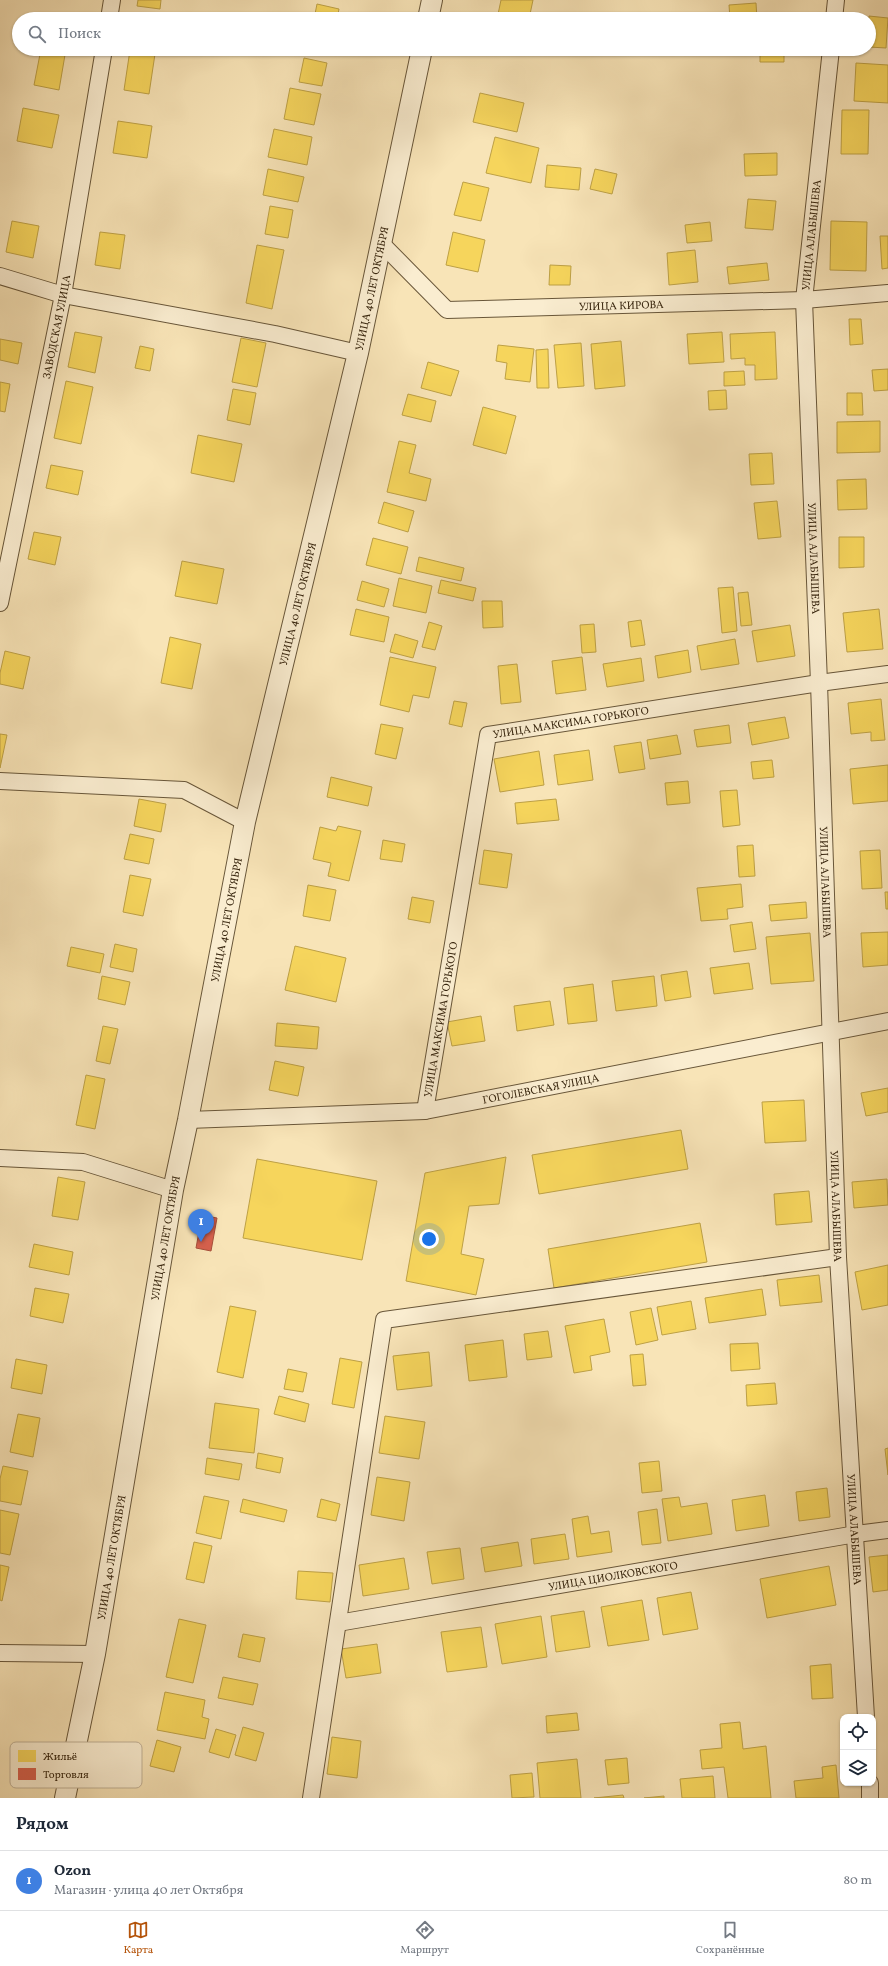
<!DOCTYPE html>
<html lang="ru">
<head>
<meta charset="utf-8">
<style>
  body { margin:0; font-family:Vollkorn,serif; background:#f6f6f7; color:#1f2937 }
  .controls { position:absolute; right:12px; bottom:12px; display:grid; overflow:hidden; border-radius:8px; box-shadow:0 1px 3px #0004 }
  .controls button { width:36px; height:36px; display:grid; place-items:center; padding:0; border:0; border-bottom:1px solid #e0e1e3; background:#fff; color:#1f2937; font:20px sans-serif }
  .you { position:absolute; left:429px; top:1239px; width:14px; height:14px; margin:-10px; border:3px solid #fff; border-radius:50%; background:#1a73e8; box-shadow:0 0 0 6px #1a73e833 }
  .badge { display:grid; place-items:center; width:26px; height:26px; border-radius:50%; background:#b45309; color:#fff; font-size:13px; font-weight:700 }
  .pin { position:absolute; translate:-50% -33px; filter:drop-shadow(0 1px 2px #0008) }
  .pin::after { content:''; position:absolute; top:21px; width:14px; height:12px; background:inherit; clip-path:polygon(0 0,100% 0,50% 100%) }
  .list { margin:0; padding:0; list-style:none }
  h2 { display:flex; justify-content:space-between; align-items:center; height:52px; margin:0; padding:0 16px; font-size:17px }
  h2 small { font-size:13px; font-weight:400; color:#747a83 }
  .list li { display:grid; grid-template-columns:26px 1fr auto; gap:12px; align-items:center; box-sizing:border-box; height:60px; padding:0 16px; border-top:1px solid #e0e1e3 }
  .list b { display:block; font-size:15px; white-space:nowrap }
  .list p { margin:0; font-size:13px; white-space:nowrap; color:#747a83 }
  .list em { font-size:13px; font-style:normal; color:#747a83 }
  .icon { flex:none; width:22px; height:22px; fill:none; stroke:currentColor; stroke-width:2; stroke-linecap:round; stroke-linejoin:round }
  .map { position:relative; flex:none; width:888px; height:1798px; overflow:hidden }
  .search { position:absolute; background:#fff; box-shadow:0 1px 3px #0004; left:12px; right:12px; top:12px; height:44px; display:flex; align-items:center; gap:10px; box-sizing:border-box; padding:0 14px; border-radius:22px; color:#747a83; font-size:15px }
  .sheet { height:112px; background:#fff }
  nav { display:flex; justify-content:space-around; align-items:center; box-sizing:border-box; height:56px; border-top:1px solid #e0e1e3; background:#fff; font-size:11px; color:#747a83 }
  nav a { display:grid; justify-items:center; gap:2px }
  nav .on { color:#b45309 }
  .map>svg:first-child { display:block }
</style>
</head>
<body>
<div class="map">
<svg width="888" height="1798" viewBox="0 0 888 1798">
  <rect width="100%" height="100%" fill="#f8e4b7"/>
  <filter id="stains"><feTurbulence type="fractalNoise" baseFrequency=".005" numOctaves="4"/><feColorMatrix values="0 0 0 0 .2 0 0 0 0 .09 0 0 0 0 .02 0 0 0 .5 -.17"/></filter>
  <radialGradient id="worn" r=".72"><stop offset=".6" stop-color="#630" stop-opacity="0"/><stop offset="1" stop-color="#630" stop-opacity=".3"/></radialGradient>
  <path fill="#f6d55c" stroke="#bda045" d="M138,0H161L160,9L137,6Z
    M501,0H533L529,19H497Z
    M756,3L757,19H730L729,5Z
    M317,4L339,9L337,19H314Z
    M869,16L888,18L886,48L869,47Z
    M41,49H66L59,90L34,85Z
    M760,49H784V62H760Z
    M130,50L155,54L149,94L124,90Z
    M304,58L327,63L322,86L299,82Z
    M856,63L888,65V103L854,101Z
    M290,88L321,94L314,125L284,119Z
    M480,93L524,103L517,132L473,122Z
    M23,108L59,115L52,148L17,141Z
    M842,110H869L868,154H841Z
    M118,121L152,126L147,158L113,153Z
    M274,129L312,137L307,165L268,157Z
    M495,137L539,148L531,183L486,173Z
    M777,153V175L745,176L744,154Z
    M547,165L581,168L579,190L545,187Z
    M268,169L304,177L298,202L263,195Z
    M595,169L617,174L612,194L590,189Z
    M463,182L489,188L481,221L454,215Z
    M748,199L776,201L773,230L745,228Z
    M270,206L293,210L288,238L265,234Z
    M12,221L39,226L33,258L6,252Z
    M831,221L867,222L866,271L830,270Z
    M710,222L712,241L687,243L685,225Z
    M100,232L125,235L120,269L95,265Z
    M453,232L485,240L478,272L446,265Z
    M880,236H888V268L882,269Z
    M257,245L284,250L272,309L246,303Z
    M695,250L698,282L669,285L667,253Z
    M767,263L769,280L729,284L727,267Z
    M550,265L571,266L570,285H549Z
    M849,319H861L863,344L850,345Z
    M75,332L102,337L95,373L68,367Z
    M722,332L724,362L689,364L687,334Z
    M775,332L777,379L755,380V365H745V358L731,359L730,334Z
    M241,338L266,343L257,387L232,382Z
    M0,339L22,343L18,364L0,360Z
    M621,341L625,386L595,389L591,344Z
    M581,343L584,386L558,388L554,345Z
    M498,345L534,349L530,382L505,379L507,363L496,361Z
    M140,346L154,349L150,371L135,368Z
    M548,349L549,388H537L536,350Z
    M428,362L459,371L451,396L421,388Z
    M888,369V390L874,391L872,370Z
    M744,371L745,385L724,386V372Z
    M66,381L93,387L81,444L54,438Z
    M0,382L10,384L5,412L0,411Z
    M233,389L256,393L250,425L227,420Z
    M726,390L727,409L709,410L708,391Z
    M847,393H862L863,415H847Z
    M408,394L436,401L431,422L402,415Z
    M483,407L516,416L506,454L473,445Z
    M880,421V452L837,453V422Z
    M198,435L242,444L234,482L191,473Z
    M399,441L416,445L409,473L431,479L426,501L387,492Z
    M772,453L774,484L751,485L749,454Z
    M51,465L83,471L78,495L46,488Z
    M866,479L867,509L838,510L837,480Z
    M777,501L781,537L758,539L754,503Z
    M384,502L414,511L408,532L378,523Z
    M34,532L61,537L55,565L28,559Z
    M839,537H864V567L839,568Z
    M373,538L408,547L401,574L366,565Z
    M419,557L464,568L461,581L416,571Z
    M182,561L224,569L217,604L175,596Z
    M399,578L432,586L426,613L393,606Z
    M441,580L476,588L473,601L438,593Z
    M362,581L389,589L384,607L357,600Z
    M733,587L737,631L722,633L718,588Z
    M748,592L752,625L741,626L738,593Z
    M482,601H502L503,627L483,628Z
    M356,609L389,617L384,642L350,635Z
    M879,609L883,649L847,652L843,613Z
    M641,620L645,645L631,647L628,622Z
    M429,622L442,626L435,650L422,647Z
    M594,624L596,652L582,653L580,625Z
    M790,625L795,656L757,662L752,631Z
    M395,634L418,641L413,658L390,652Z
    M170,637L201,644L192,689L161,683Z
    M735,639L739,664L701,670L697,646Z
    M688,650L691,672L658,678L655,656Z
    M5,651L30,657L23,689L0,684V673Z
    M390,657L436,667L429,698L413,695L409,712L380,705Z
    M582,657L586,690L556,694L552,661Z
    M641,658L644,681L607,687L603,664Z
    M517,664L521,702L501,704L498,666Z
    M881,699L885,740L871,741V732L851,734L848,703Z
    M454,701L467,703L462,727L449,724Z
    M785,717L789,738L752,745L748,723Z
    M381,724L403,728L396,759L375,754Z
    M729,725L731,743L697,747L694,730Z
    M0,734L7,735L0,768Z
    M677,735L681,754L650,759L647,740Z
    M641,742L645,769L619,773L614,746Z
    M589,750L593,780L558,785L554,755Z
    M539,751L544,785L500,792L494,759Z
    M772,760L774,777L753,779L751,762Z
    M888,765V801L853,804L850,769Z
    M331,777L372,787L368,806L327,797Z
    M688,781L690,803L667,805L665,783Z
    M737,790L740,825L723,827L720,791Z
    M139,799L166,804L161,832L134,826Z
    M556,799L559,820L517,824L515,803Z
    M338,826L361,831L349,881L328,876L331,863L313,859L320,827L336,831Z
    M130,834L154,839L149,864L124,859Z
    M383,840L405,844L402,862L380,859Z
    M753,845L755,876L739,877L737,846Z
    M484,850L512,854L507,888L479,884Z
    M880,850L882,888L862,889L860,851Z
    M130,875L151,879L143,916L123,912Z
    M741,884L743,907L727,909L728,919L701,921L697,888Z
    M308,885L336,890L330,921L303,916Z
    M885,892H888V909H886Z
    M412,897L434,901L430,923L408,919Z
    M806,902L807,918L771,921L769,905Z
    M752,922L756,949L734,952L730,925Z
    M888,932V965L863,967L861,933Z
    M810,933L814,981L771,984L766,937Z
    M115,944L137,949L133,972L110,967Z
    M295,946L346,958L336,1002L285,990Z
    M71,947L104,954L100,973L67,966Z
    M749,963L753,989L714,994L710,968Z
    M687,971L691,997L665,1001L661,975Z
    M102,976L130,982L125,1005L98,999Z
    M654,976L657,1006L616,1011L612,981Z
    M593,984L597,1021L568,1024L564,988Z
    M550,1001L554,1025L517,1031L514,1006Z
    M481,1016L485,1041L452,1046L447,1022Z
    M277,1023L319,1027L317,1049L275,1046Z
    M103,1026L118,1029L110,1064L96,1061Z
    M275,1061L304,1067L298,1096L269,1090Z
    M86,1075L105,1079L95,1129L76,1125Z
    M888,1088V1112L866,1116L861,1093Z
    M804,1100L806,1141L765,1143L762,1102Z
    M681,1130L688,1169L539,1194L532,1155Z
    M506,1157L499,1204L469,1206L461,1254L484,1259L476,1295L406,1281L425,1173Z
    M257,1159L377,1181L362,1260L243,1238Z
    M58,1177L85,1182L78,1220L52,1216Z
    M887,1179L888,1205L854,1208L852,1182Z
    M809,1191L812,1222L776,1225L774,1194Z
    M700,1223L707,1262L554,1288L548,1249Z
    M34,1244L73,1252L69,1275L29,1267Z
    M888,1265V1305L862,1310L855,1272Z
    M819,1275L822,1302L780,1306L777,1280Z
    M35,1288L69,1294L63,1323L30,1316Z
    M762,1289L766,1315L709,1323L705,1298Z
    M691,1301L696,1329L662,1335L657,1307Z
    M230,1306L256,1311L243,1378L217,1372Z
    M651,1308L658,1340L636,1345L630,1312Z
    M604,1319L610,1352L590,1356L592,1370L574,1373L565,1326Z
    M548,1331L552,1357L527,1360L524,1334Z
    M503,1340L507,1377L469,1381L465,1345Z
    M758,1343L760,1369L731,1371L730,1344Z
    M429,1352L432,1386L397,1390L393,1356Z
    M643,1354L646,1385L633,1386L630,1355Z
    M340,1358L362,1362L354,1408L332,1404Z
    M16,1359L47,1365L42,1394L11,1388Z
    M288,1369L307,1373L303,1392L284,1389Z
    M775,1383L777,1404L747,1406L746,1385Z
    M279,1396L309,1404L305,1422L274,1414Z
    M215,1403L259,1409L254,1453L209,1448Z
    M18,1414L40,1418L33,1457L10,1452Z
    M385,1416L425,1422L419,1459L379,1453Z
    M888,1448V1475L885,1449Z
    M258,1453L283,1458L280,1473L256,1468Z
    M207,1458L242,1464L239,1480L205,1474Z
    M659,1461L662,1491L642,1493L639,1463Z
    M3,1466L28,1471L21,1505L0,1501V1479Z
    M377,1477L410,1482L404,1521L371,1515Z
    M827,1488L830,1517L799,1521L796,1492Z
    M765,1495L769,1526L736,1531L732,1500Z
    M204,1496L229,1501L221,1539L196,1533Z
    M679,1497L681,1507L707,1503L712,1534L668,1541L662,1499Z
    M243,1499L287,1510L284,1522L240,1512Z
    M321,1499L340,1504L336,1521L317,1517Z
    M657,1509L661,1543L642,1545L638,1512Z
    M0,1510L19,1514L10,1555L0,1553Z
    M588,1516L591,1534L609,1531L612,1552L577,1557L572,1519Z
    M565,1534L569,1559L534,1564L531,1539Z
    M194,1542L212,1546L204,1583L186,1579Z
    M518,1542L522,1566L485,1572L481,1548Z
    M460,1548L464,1579L432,1584L427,1552Z
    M888,1555V1590L873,1592L869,1557Z
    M404,1558L409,1589L363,1596L359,1565Z
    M0,1565L9,1567L2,1601L0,1600Z
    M829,1566L836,1605L767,1618L760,1579Z
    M298,1571L333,1573L330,1602L296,1599Z
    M691,1592L698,1629L663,1635L657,1598Z
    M642,1600L649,1640L608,1646L601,1607Z
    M584,1611L590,1647L556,1652L551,1616Z
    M541,1616L547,1657L502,1664L495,1624Z
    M179,1619L206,1625L193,1683L166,1677Z
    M481,1627L487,1667L447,1672L441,1632Z
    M243,1634L265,1638L260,1662L238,1657Z
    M377,1644L381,1673L346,1678L341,1649Z
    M831,1664L833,1698L812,1699L810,1666Z
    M223,1677L258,1684L253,1705L218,1698Z
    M165,1692L205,1700L202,1717L209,1719L205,1739L157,1730Z
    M577,1713L579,1730L547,1733L546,1716Z
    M740,1722L743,1749L766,1746L771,1798H728L724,1767L702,1769L700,1750L722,1748L720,1724Z
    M243,1727L264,1733L256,1761L235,1755Z
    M216,1729L236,1735L229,1758L209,1752Z
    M332,1737L361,1741L357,1778L327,1774Z
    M157,1740L181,1747L174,1772L150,1766Z
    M627,1758L629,1783L608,1785L605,1760Z
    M577,1759L581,1798H540L537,1763Z
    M836,1765L839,1798H796L794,1781L823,1778L822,1767Z
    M532,1773L534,1797L512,1798L510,1775Z
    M713,1776L715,1798H682L680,1779Z
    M623,1795L624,1798H594Z
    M664,1796V1798H644Z"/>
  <path fill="#d6604d" stroke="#a74f3a" d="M202,1215L217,1218L211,1251L196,1248Z"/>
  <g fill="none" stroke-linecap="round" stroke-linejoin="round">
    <defs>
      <g id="minor">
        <path d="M109,19L112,0"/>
        <path d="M834,19L836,0"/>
        <path id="s1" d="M831,49L804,300L819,683L838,1257L866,1717"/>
        <path id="s2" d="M382,244L447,310L804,300L888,293"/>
        <path d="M0,276L63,295L275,334L358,353"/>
        <path id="s3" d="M0,603L63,295L104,49"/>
        <path d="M0,781L184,790L245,822"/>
        <path id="s4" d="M425,1111L488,735L819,683L888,674"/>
        <path id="s5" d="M188,1120L425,1111L888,1021"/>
        <path d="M0,1158L83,1162L173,1190"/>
        <path id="s6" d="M338,1623L856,1534L888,1530"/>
        <path d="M0,1653L95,1654"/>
        <path d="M870,1783V1798"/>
        <path d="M311,1798L384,1320L838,1257"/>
      </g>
      <g id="tertiary">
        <path d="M428,19L432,0"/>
        <path id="s7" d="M65,1798L95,1654L173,1190L188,1120L245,822L358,353L422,49"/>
      </g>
    </defs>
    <use href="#minor" stroke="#685639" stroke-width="18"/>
    <use href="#tertiary" stroke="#685639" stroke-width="22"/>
    <use href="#minor" stroke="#faedd0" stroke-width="16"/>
    <use href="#tertiary" stroke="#faedd0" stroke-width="20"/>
  </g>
  <g text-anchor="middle" stroke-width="4" stroke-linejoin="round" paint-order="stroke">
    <g font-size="11" fill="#38260f" stroke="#faedd0">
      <text transform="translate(811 235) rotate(-84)" y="4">УЛИЦА АЛАБЫШЕВА</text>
      <text dy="4" stroke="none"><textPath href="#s7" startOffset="1541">УЛИЦА 40 ЛЕТ ОКТЯБРЯ</textPath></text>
      <text dy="4" stroke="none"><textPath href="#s2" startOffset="267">УЛИЦА КИРОВА</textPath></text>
      <text dy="4" stroke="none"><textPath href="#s3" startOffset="282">ЗАВОДСКАЯ УЛИЦА</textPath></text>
      <text dy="4" stroke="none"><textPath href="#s1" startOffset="511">УЛИЦА АЛАБЫШЕВА</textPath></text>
      <text dy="4" stroke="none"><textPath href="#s7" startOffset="1217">УЛИЦА 40 ЛЕТ ОКТЯБРЯ</textPath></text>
      <text dy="4" stroke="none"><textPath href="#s4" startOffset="465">УЛИЦА МАКСИМА ГОРЬКОГО</textPath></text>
      <text dy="4" stroke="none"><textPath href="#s1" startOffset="835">УЛИЦА АЛАБЫШЕВА</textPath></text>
      <text dy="4" stroke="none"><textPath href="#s7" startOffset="893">УЛИЦА 40 ЛЕТ ОКТЯБРЯ</textPath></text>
      <text dy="4" stroke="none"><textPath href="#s4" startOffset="93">УЛИЦА МАКСИМА ГОРЬКОГО</textPath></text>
      <text dy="4" stroke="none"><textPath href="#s5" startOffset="355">ГОГОЛЕВСКАЯ УЛИЦА</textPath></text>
      <text dy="4" stroke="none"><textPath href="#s1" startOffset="1159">УЛИЦА АЛАБЫШЕВА</textPath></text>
      <text dy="4" stroke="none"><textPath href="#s7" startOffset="569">УЛИЦА 40 ЛЕТ ОКТЯБРЯ</textPath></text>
      <text dy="4" stroke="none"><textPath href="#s1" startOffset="1483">УЛИЦА АЛАБЫШЕВА</textPath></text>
      <text dy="4" stroke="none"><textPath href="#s7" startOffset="245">УЛИЦА 40 ЛЕТ ОКТЯБРЯ</textPath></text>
      <text dy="4" stroke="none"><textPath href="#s6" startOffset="279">УЛИЦА ЦИОЛКОВСКОГО</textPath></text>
    </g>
  </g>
  <rect x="10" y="1742" width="132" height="46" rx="6" fill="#faedd0" stroke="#c0b196" stroke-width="1"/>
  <rect x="18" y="1750" width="18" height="12" fill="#f6d55c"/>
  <rect x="18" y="1768" width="18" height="12" fill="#d6604d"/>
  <g font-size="11" fill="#38260f">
    <text x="43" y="1760">Жильё</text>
    <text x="43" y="1778">Торговля</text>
  </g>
  <rect width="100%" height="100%" filter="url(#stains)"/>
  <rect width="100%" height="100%" fill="url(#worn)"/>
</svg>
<div class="controls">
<button><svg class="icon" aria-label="locate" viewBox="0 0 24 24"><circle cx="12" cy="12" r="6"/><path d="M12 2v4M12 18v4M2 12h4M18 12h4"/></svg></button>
<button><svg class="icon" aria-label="layers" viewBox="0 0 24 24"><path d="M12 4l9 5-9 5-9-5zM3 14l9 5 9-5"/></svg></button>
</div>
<div class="you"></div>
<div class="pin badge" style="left:201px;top:1242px;background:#3f7fe0">1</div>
<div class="search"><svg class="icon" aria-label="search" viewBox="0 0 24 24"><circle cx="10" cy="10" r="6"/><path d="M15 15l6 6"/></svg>Поиск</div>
</div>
<section class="sheet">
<h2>Рядом<small></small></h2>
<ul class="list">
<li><span class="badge" style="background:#3f7fe0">1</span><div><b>Ozon</b><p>Магазин · улица 40 лет Октября</p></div><em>80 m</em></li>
</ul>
</section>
<nav>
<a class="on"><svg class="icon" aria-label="map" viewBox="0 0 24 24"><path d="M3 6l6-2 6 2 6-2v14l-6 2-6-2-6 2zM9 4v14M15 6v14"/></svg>Карта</a>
<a><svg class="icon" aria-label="directions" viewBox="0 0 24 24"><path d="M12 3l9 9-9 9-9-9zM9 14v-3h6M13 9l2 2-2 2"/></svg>Маршрут</a>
<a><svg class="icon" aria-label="saved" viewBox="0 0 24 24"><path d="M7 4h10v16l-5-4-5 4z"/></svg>Сохранённые</a>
</nav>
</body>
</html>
